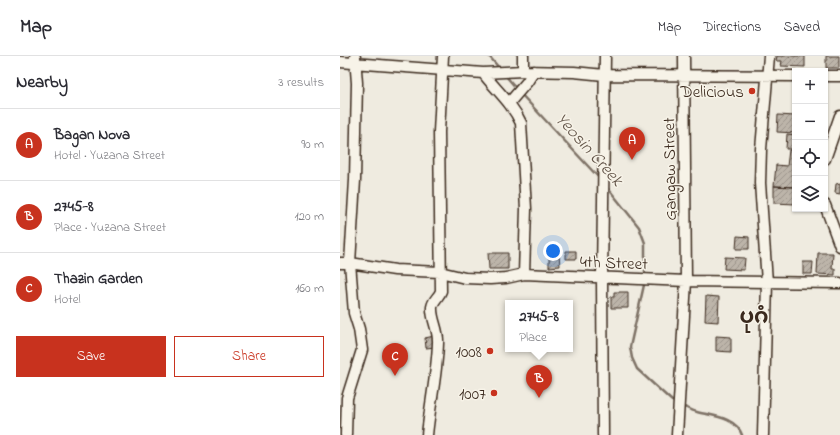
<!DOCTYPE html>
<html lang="en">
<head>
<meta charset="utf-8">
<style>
  body { margin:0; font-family:"Indie Flower","Noto Sans Myanmar",sans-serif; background:#f7f7f7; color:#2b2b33 }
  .controls { position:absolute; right:12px; top:12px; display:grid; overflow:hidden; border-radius:0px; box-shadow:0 1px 3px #0004 }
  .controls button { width:36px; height:36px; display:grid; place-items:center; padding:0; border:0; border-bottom:1px solid #e1e1e2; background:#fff; color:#2b2b33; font:20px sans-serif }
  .you { position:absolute; left:213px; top:195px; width:14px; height:14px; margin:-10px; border:3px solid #fff; border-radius:50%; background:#1a73e8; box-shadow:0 0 0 6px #1a73e833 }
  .badge { display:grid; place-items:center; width:26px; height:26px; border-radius:50%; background:#c8321e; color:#fff; font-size:13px; font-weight:700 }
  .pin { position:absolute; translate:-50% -33px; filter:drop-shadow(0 1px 2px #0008) }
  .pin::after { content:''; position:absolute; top:21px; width:14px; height:12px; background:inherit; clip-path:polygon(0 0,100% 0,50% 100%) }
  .popup { position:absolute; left:165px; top:244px; width:68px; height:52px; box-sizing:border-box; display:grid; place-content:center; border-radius:0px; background:#fff; filter:drop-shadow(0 1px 3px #0005); font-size:13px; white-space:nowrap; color:#7c7c81 }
  .popup b { font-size:15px; color:#2b2b33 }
  .popup::after { content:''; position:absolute; left:50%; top:100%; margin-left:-8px; border:8px solid transparent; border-top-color:#fff }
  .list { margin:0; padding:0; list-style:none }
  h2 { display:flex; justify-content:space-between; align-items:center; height:52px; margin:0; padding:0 16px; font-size:17px }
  h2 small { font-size:13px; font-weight:400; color:#7c7c81 }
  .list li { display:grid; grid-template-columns:26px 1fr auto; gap:12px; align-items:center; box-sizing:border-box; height:72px; padding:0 16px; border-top:1px solid #e1e1e2 }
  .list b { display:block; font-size:15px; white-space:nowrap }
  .list p { margin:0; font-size:13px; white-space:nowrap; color:#7c7c81 }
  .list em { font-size:13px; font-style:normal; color:#7c7c81 }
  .actions { display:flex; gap:8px; padding:12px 16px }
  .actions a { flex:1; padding:9px 0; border:1px solid #c8321e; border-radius:0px; text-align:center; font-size:14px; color:#c8321e }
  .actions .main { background:#c8321e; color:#fff }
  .icon { flex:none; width:22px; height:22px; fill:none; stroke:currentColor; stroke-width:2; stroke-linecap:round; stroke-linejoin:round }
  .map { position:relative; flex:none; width:500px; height:379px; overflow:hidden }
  header { display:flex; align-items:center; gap:24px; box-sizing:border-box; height:56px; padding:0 20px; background:#fff; border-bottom:1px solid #e1e1e2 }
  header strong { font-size:19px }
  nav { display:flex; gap:22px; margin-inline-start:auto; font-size:14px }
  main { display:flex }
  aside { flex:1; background:#fff }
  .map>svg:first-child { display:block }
</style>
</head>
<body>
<header>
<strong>Map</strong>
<nav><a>Map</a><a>Directions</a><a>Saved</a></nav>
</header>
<main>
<aside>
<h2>Nearby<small>3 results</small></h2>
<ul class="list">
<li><span class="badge">A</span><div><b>Bagan Nova</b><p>Hotel · Yuzana Street</p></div><em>90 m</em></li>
<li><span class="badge">B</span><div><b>2745-8</b><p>Place · Yuzana Street</p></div><em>120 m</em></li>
<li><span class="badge">C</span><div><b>Thazin Garden</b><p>Hotel</p></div><em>160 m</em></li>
</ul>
<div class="actions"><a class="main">Save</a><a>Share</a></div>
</aside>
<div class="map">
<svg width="500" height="379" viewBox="0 0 500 379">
  <defs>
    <pattern id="building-hatch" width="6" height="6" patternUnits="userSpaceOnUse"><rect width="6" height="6" fill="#bdb5aa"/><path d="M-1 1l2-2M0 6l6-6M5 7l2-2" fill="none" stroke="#9b938a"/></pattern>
  </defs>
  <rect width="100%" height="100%" fill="#efebe0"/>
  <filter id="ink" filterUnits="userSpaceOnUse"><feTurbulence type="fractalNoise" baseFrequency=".025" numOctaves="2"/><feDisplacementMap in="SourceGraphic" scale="8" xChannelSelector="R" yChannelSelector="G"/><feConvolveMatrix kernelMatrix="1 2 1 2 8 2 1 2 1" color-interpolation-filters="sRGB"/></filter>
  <g filter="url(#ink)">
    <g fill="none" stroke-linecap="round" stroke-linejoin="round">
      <path stroke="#7e7266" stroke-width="2.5" d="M149,0L160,13
        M165,19L177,33
        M180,37L260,123
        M267,131L299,171L305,187V216
        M304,229L290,291L292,302L297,313L332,345L336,347
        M342,350C347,352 352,355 357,356C372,360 396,361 402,379"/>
    </g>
    <path fill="url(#building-hatch)" stroke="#3b2a1e" d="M437,0H465V11L441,10L442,5H436Z
      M486,0H499V12H486Z
      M438,59L455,60V77L437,76Z
      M447,78L455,79V93H446Z
      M449,94L455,95V131L434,130L436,109L447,110Z
      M500,127V138L495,137L496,128Z
      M434,130L455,131V148L434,147Z
      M397,180L409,181V193H396Z
      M226,195H236V203H226Z
      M148,197H168V213H149Z
      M478,197H493L492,213H495V219L477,218Z
      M209,198H219L220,210L209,211Z
      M385,201L405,202L404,214L384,213Z
      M463,206H473L472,218H463Z
      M274,236H288V252H271V241H274Z
      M366,240L379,241L378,266L365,265Z
      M94,280L96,291L86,292L85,282Z
      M376,280L391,281V296L376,295Z"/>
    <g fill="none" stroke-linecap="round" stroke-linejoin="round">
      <defs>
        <path id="minor" d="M0,6L143,17L183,15L234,16L264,19L455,20
          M183,15V0
          M143,17C156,34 172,47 181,67L186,153L184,218
          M485,20H500
          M169,47L187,26L194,15
          M485,103L500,60
          M485,149L500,190
          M0,207H10L55,214L100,216L125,222L150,223L166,222L184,218L346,225L500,227
          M6,379L7,342L22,294L19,273L14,257L10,207L15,124L17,27L15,1
          M87,379C90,348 97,318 98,287C99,274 91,263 92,251C93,244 99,241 101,235L99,76L103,0
          M263,379L262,221L265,0
          M337,379L346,225L344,0
          M423,379L427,226L420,127L421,93L429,0"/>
      </defs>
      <use href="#minor" stroke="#3b2a1e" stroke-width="13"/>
      <use href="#minor" stroke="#f7f3e8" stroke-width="10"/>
    </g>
  </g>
  <g fill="#c8321e" stroke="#f7f3e8" stroke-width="1.5">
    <circle cx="412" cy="35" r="4"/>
    <circle cx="150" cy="295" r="4"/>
    <circle cx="154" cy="337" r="4"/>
  </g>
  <g text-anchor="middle" stroke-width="3" stroke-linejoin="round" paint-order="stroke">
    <g font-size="17" fill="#3b2a1e" stroke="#f7f3e8" text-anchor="end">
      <text x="404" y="41">Delicious</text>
      <text x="142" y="301">1008</text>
      <text x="146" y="343">1007</text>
    </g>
    <g font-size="17" fill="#3b2a1e" stroke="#f7f3e8">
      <text transform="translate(329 113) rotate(-91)" y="6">Gangaw Street</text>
      <text transform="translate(274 206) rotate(2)" y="6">4th Street</text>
    </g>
    <g font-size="18" font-style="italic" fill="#625448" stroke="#f7f3e8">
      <text transform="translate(250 93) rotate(48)" y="6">Yeosin Creek</text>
    </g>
    <g font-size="21" font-weight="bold" fill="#3b2a1e" stroke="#f7f3e8">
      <text x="414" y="267">ပုဂံ</text>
    </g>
  </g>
</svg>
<div class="controls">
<button>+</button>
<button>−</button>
<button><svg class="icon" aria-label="locate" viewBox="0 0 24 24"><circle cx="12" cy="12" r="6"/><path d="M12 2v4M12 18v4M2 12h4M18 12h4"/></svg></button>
<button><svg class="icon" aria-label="layers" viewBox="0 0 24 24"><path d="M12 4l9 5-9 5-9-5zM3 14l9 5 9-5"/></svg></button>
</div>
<div class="you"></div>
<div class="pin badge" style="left:292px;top:104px">A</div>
<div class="pin badge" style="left:199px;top:342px">B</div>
<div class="popup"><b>2745-8</b>Place</div>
<div class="pin badge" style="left:55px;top:320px">C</div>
</div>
</main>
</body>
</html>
